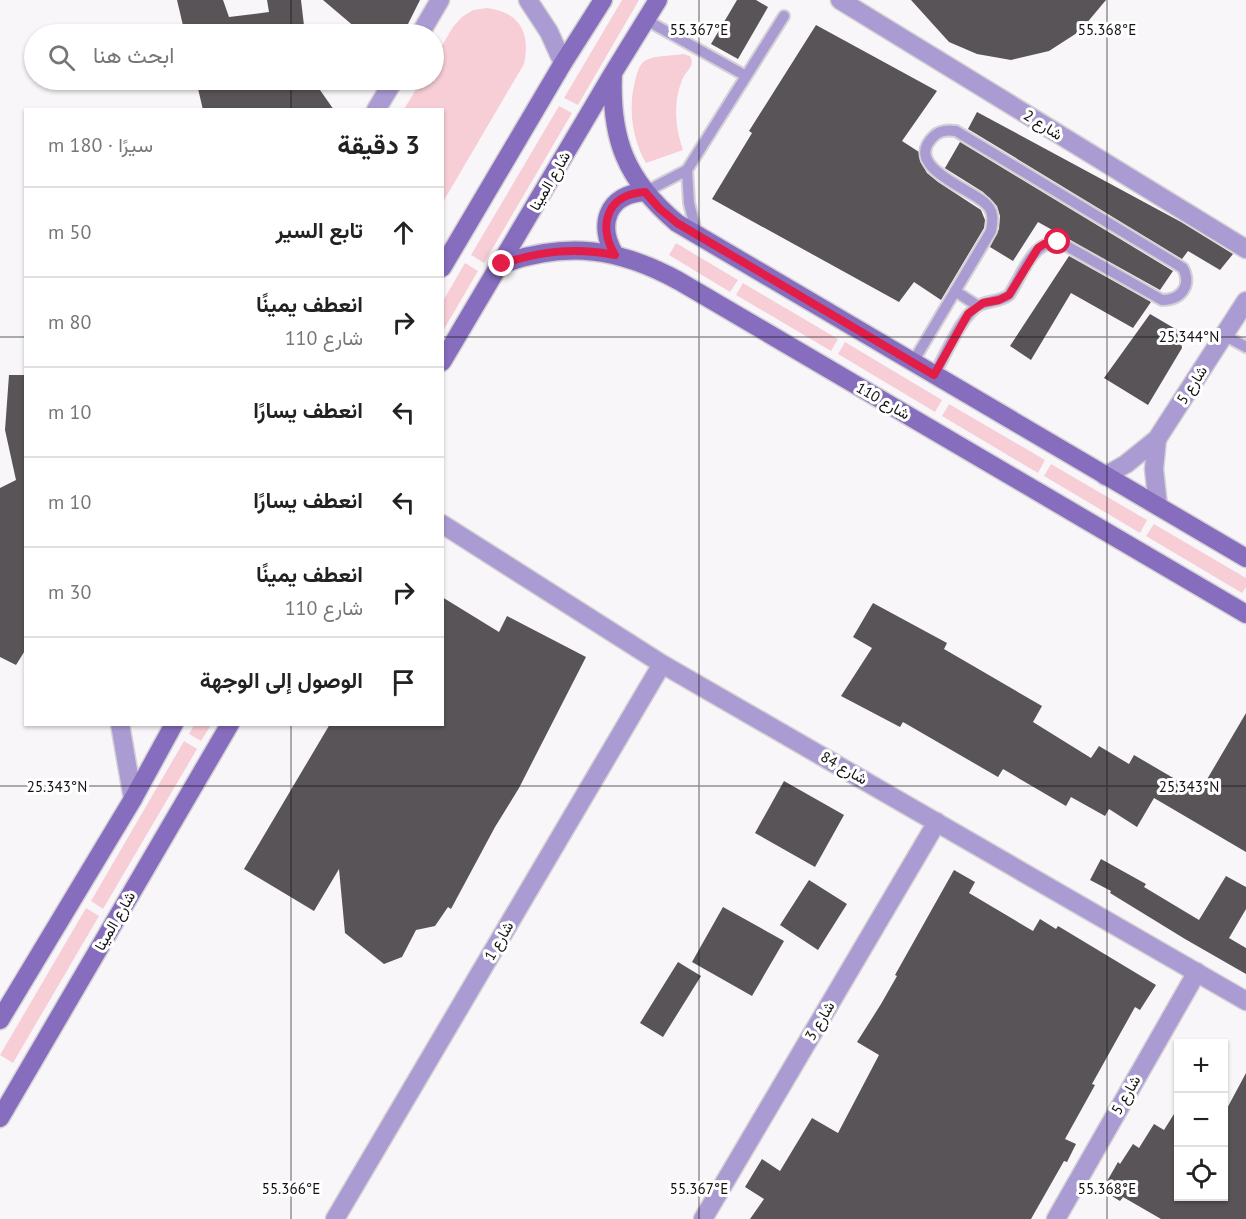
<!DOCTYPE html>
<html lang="ar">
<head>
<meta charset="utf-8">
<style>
  body { margin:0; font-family:"PT Sans",Vazirmatn,sans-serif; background:#f2f2f2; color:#222; direction:rtl }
  .controls { position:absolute; right:18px; bottom:18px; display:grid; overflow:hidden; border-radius:0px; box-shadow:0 2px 4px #0004 }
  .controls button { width:54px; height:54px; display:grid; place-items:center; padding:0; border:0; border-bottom:2px solid #e0e0e0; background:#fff; color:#222; font:30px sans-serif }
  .stop { position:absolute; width:18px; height:18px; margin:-14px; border:4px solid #e11d48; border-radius:50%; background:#fff }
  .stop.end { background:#e11d48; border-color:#fff; box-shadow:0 2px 6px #0008 }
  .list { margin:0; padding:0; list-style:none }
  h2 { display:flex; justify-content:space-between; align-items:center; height:78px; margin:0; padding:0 24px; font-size:26px }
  h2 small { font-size:20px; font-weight:400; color:#767676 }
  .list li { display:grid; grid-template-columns:39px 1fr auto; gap:18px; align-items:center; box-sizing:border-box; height:90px; padding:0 24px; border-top:2px solid #e0e0e0 }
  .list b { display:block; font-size:22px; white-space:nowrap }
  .list p { margin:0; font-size:20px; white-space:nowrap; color:#767676 }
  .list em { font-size:20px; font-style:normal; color:#767676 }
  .icon { flex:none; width:33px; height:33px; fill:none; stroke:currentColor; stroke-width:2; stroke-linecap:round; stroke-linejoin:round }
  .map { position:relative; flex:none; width:1246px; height:1219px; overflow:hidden; direction:ltr }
  .search { position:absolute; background:#fff; box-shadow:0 2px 4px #0004; left:24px; top:24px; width:420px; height:66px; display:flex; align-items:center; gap:15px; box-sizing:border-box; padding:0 21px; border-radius:33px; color:#767676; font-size:22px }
  .panel { position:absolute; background:#fff; box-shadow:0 2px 4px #0004; left:24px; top:108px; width:420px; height:618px; border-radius:0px; direction:rtl }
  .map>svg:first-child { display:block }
</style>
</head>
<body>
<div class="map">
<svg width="1246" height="1219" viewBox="0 0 1246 1219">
  <rect width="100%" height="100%" fill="#f9f6fa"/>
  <path fill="#f7ced6" d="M622,0H639L578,105L564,98Z
    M487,8C519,12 531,32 524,64L443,202L442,110L404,109L422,80H434V59L453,27L462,17L473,10Z
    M683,54L690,56C696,67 686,70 682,80C673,103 675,127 683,150L646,163C632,139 628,108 635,81C637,73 639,64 646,60C656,55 672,56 683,54Z
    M559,106L572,113L484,263L471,255Z
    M676,243L738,280L730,292L669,255Z
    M465,263L478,271L443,331V301Z
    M743,283L838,339L831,351L736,295Z
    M845,342L942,400L935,412L838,354Z
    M949,404L1045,460L1038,473L942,416Z
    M1051,464L1147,520L1140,533L1044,476Z
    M1154,524L1246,578V587L1242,593L1146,536Z
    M194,725H211L201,741L189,734Z
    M184,741L197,749L103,909L91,901Z
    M86,908L99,916L13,1063L0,1055Z"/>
  <path fill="#585457" d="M177,0H223L229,17L269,12L267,0H301L305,34H185Z
    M323,0H420L403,34H363Z
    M737,0H756L768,7L738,59L711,44Z
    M911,0H1106L1080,31L1049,51L1011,60L977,54L949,42Z
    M816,25L937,91L902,141L919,152L920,161L927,173L938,182L981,210L985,220L984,228L941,300L914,282L899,302L712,199L752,133L749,131Z
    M196,80H313L334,110H203Z
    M977,112L1181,222L1233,254L1220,270L1188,251L1182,259L968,129Z
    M960,142L1173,271L1160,290L1038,222L1013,261L990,247L999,229L1000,216L997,206L983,192L943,167L945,168Z
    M1069,256L1151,302L1133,328L1071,293L1031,360L1010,346Z
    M1150,314L1179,331L1182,348L1148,405L1104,378Z
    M9,375H26V649L16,665L0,657V488L16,480L5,430Z
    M442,597L499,632L507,616L586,657L519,788L495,827L451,909L448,907L435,926L416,930L402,957L384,964L345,933L339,869L314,911L244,869L330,724H442Z
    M873,603L947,643L944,649L1042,706L1033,722L1091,758L1099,746L1129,764L1134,755L1199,793L1246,713V852L1154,798L1137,827L1109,809L1105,816L1071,797L1066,806L1003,769L998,777L903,722L900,727L841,696L872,648L853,637Z
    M784,781L844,815L815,867L755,833Z
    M1101,859L1146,884L1144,887L1199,920L1226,876L1246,887V909L1229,938L1246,948V974L1185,939L1110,893L1111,891L1090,880Z
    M954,870L975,882L969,893L1033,931L1040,919L1056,929L1058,926L1156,985L1140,1010L1135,1007L1092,1084L1095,1085L1065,1139L1076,1144L1067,1162L1064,1161L1031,1219H750L764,1199L745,1187L762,1159L780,1171L812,1118L838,1133L879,1055L857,1042L881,1004L897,976L895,975Z
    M809,880L847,904L818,950L780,925Z
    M723,907L784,941L752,996L692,962Z
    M678,962L701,976L663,1037L640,1023Z
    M1246,1073V1219H1161L1123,1197L1120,1201L1102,1190L1118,1162L1120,1164L1133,1144L1139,1148L1154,1124L1164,1130L1179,1106V1197H1224V1114Z"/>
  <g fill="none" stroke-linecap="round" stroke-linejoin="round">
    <defs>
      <path id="lane" d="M646,20L746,76
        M687,170L689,203L697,235
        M645,192L687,170L784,16
        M955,291L978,306
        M1224,335L1246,347
        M913,362L991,231C993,221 994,211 986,204C972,189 901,167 934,136C940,130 949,130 956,131L1183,268C1192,286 1181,300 1162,300L1065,245C1034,233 1023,275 1009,295C1000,302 988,300 978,306C962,315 944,358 934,375"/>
      <path id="street" d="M528,0L549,32L563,63
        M840,0L1246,249
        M420,34L440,0
        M376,110L394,80
        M1157,439L1154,469L1158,506
        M1105,476L1126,464L1157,439L1246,301
        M442,524L662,664L1246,1001
        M120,724L133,799
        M335,1219L662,664
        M703,1219L937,822
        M1056,1219L1197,972"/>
      <path id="secondary" d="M613,73C610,139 626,180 677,223L1246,558
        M615,255C597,225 607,194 645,192
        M502,264C567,241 619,248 679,281L1246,614
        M442,268L563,63L603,0
        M442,362L613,73L658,0
        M0,1020L133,799L174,724
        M0,1118L230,724"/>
    </defs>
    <use href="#lane" stroke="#d4d1d5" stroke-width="14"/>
    <use href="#street" stroke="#d4d1d5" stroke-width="21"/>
    <use href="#secondary" stroke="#d4d1d5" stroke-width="21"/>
    <use href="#lane" stroke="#aa9bd2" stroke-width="10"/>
    <use href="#street" stroke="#aa9bd2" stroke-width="18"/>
    <use href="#secondary" stroke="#866dbd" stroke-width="18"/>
  </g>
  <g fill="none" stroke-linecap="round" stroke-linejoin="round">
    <path stroke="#e11d48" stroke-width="8" d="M502,264C540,251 575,247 615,255C597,225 607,194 645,192L660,209L677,223L934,375L968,314L983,303L999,300L1009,295L1038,248L1044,244L1058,242"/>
  </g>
  <path fill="none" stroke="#121112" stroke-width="1.5" stroke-opacity="0.45" d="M291,0V34M699,0V1219M1107,0V1219M291,80V110M0,337H26M442,337H1246M291,724V1219M0,786H1246"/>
  <g text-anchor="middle" stroke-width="6" stroke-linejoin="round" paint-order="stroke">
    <g font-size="15" fill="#121112" stroke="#fff">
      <text transform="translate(1043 125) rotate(32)" y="5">شارع 2</text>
      <text transform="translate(550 181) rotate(-60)" y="5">شارع المينا</text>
      <text transform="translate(1192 385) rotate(-57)" y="5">شارع 5</text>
      <text transform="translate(883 401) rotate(30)" y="5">شارع 110</text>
      <text transform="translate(844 768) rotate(30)" y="5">شارع 84</text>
      <text transform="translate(115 921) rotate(-60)" y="5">شارع المينا</text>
      <text transform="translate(499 941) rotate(-60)" y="5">شارع 1</text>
      <text transform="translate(820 1021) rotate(-59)" y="5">شارع 3</text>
      <text transform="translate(1126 1095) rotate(-60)" y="5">شارع 5</text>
    </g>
  </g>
  <g font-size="15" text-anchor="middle" fill="#121112" stroke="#fff" stroke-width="6" stroke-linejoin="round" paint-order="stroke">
    <text x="699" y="35">55.367°E</text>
    <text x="1107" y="35">55.368°E</text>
    <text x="1189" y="342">25.344°N</text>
    <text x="57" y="792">25.343°N</text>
    <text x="1189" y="792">25.343°N</text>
    <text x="291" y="1194">55.366°E</text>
    <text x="699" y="1194">55.367°E</text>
    <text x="1107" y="1194">55.368°E</text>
  </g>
</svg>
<div class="controls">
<button>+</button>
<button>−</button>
<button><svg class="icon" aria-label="locate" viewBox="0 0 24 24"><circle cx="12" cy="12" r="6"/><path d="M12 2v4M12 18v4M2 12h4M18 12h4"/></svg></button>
</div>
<div class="stop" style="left:1058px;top:242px"></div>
<div class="stop end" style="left:502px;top:264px"></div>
<div class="search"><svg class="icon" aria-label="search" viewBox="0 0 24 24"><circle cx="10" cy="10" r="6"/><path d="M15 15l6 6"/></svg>ابحث هنا</div>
<section class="panel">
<h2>3 دقيقة<small>سيرًا · 180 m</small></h2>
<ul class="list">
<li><svg class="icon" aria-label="ahead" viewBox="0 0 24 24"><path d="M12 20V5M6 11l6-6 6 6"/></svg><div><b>تابع السير</b></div><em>50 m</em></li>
<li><svg class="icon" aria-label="right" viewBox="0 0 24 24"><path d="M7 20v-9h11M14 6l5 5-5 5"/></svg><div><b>انعطف يمينًا</b><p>شارع 110</p></div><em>80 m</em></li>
<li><svg class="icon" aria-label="left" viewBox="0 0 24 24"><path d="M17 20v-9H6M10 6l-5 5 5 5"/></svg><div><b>انعطف يسارًا</b></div><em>10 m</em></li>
<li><svg class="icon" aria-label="left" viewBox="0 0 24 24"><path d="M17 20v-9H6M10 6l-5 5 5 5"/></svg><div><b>انعطف يسارًا</b></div><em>10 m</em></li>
<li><svg class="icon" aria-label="right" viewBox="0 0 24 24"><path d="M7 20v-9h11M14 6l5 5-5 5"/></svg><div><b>انعطف يمينًا</b><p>شارع 110</p></div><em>30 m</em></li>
<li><svg class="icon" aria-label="arrive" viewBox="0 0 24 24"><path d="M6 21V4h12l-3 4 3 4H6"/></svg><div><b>الوصول إلى الوجهة</b></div></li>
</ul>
</section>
</div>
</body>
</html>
